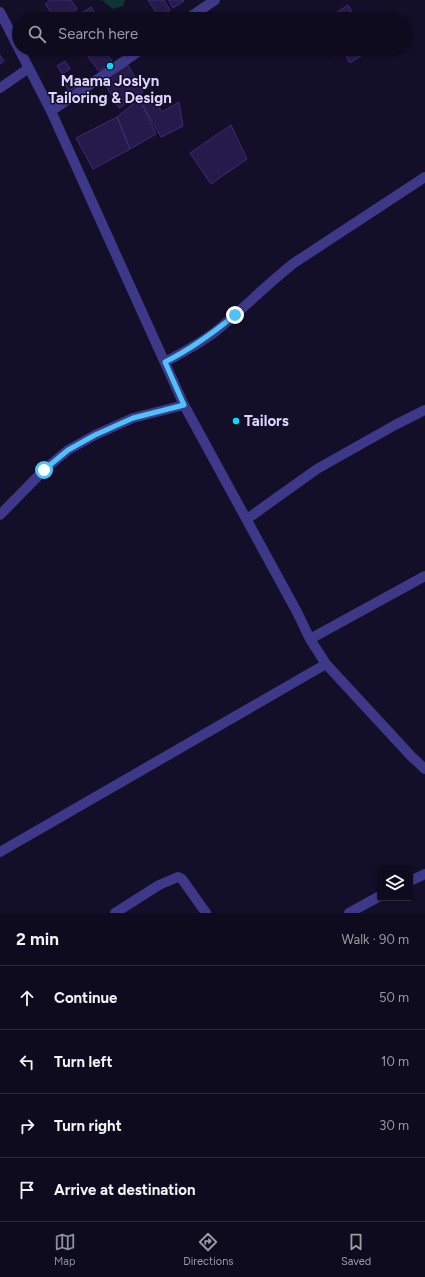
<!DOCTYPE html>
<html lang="en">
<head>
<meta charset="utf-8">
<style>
  body { margin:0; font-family:Figtree,sans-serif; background:#1d192b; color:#f1f3f6 }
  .controls { position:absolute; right:12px; bottom:12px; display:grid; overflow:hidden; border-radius:4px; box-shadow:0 1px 3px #0004 }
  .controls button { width:36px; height:36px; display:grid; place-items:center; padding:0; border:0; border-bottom:1px solid #2f2b3c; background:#0f0b1e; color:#f1f3f6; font:20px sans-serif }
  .stop { position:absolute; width:12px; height:12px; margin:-9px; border:3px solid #4fc3f7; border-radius:50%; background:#fff }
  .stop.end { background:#4fc3f7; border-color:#fff; box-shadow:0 1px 4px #0008 }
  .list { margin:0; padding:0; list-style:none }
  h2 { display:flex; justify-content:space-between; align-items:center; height:52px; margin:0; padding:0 16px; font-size:17px }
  h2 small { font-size:13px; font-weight:400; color:#9b9ba4 }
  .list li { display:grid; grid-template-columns:26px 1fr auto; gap:12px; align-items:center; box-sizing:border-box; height:64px; padding:0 16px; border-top:1px solid #2f2b3c }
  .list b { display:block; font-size:15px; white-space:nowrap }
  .list em { font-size:13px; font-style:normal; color:#9b9ba4 }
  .icon { flex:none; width:22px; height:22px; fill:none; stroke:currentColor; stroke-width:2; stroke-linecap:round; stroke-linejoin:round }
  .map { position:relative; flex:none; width:425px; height:913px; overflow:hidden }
  .search { position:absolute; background:#0f0b1e; box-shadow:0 1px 3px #0004; left:12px; right:12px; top:12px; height:44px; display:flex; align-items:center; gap:10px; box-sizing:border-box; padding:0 14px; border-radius:22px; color:#9b9ba4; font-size:15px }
  .sheet { height:308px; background:#0f0b1e }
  nav { display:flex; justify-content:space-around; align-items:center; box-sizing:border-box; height:56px; border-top:1px solid #2f2b3c; background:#0f0b1e; font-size:11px; color:#9b9ba4 }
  nav a { display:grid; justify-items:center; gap:2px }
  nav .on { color:#8c9099 }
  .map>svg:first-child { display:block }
</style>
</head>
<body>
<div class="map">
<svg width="425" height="913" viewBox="0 0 425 913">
  <rect width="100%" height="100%" fill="#140f28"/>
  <path fill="#123333" d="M99,0H125L123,6L113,9L103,1Z"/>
  <path fill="#251a4a" stroke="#3d2b77" d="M50,0H71L77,9L64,19H56L45,4Z
    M148,0H164L170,10L159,17Z
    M168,0H183L184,1L173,8Z
    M348,5L356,19H326Z
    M91,7L98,18L72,19Z
    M100.5 16a3.5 3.5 0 1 1 7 0a3.5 3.5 0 1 1-7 0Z
    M82,49H103L112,61L99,71Z
    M331,49H372L350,63L344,53L335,56Z
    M0,55L4,61L0,64Z
    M65,61L70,69L62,74L57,66Z
    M128,65L143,92L119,108L103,81Z
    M72,78L77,86L69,91L64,83Z
    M141,98L143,106L156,134L130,149L117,117Z
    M154,99L162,112L179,102L183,126L161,137L143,106Z
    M117,117L130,149L93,169L76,138Z
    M231,125L247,159L211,184L190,153Z"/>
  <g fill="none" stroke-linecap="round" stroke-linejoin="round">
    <path stroke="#3e3889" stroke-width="10" d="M0,12L19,49
      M187,19L215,0
      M19,49L51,111L184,405L297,612L310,639L326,664L411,756L425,769
      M0,88L29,68
      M51,111L142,49
      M165,362C182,353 199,344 215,332C242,310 266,285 294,263L425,177
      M0,515L44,470L68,450L95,435L133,418L184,405
      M247,519L317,469L395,425L425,410
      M310,639L425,576
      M0,852L326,664
      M410,881L425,874
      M115,913L159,885L178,877L182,879L206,913
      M349,913L380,896"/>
  </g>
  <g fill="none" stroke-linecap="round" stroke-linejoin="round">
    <path stroke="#4fc3f7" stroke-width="5" d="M44,470L68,450L95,435L133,418L184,405L165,362C191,349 213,333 235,315"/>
  </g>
  <g fill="#02deff" stroke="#140f28" stroke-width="1.5">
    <circle cx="110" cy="66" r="4"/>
    <circle cx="236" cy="421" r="4"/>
  </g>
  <g text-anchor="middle" stroke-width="3" stroke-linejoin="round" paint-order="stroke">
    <g font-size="15" font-weight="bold" fill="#dcd6ff" stroke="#140f28">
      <text x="110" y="86">Maama Joslyn<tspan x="110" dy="17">Tailoring &amp; Design</tspan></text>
      <text x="244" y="426" text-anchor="start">Tailors</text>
    </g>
  </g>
</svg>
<div class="controls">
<button><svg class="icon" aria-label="layers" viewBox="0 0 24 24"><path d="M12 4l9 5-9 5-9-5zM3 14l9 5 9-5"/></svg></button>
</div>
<div class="stop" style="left:44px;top:470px"></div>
<div class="stop end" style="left:235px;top:315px"></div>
<div class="search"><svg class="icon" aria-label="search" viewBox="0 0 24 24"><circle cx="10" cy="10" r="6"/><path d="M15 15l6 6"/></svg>Search here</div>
</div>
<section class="sheet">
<h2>2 min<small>Walk · 90 m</small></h2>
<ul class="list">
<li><svg class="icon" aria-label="ahead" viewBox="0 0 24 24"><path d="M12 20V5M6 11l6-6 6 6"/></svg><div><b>Continue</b></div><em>50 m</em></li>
<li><svg class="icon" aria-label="left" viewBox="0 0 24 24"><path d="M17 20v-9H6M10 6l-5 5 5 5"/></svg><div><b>Turn left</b></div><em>10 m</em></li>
<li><svg class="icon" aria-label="right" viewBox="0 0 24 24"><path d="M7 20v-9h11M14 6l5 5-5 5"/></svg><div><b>Turn right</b></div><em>30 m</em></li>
<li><svg class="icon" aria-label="arrive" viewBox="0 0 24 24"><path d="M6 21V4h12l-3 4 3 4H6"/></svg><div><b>Arrive at destination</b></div></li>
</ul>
</section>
<nav>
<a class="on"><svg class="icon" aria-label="map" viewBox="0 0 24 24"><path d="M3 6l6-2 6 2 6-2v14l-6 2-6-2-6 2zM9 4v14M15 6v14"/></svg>Map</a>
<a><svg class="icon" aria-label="directions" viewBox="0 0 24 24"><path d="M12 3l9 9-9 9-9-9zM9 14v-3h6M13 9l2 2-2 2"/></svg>Directions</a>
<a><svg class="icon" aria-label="saved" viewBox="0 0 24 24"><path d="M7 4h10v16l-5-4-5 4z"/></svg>Saved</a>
</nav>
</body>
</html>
